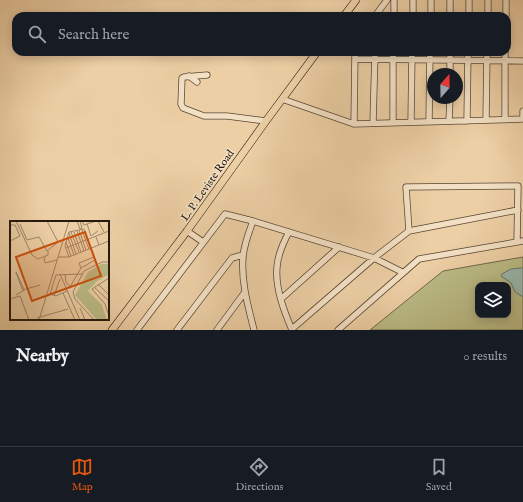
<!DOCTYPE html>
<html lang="en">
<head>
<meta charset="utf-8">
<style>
  body { margin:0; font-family:"IM FELL English",serif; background:#242831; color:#f1f3f6 }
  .controls { position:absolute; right:12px; bottom:12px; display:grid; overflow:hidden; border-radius:8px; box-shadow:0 2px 10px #0003 }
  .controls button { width:36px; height:36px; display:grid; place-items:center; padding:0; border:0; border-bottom:1px solid #363941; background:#171b24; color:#f1f3f6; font:20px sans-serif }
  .compass { position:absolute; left:427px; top:68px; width:36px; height:36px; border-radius:50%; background:#171b24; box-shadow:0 2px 10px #0003; rotate:20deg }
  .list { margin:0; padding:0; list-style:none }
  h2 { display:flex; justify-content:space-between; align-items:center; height:52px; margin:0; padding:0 16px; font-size:17px }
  h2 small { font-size:13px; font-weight:400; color:#9ea1a6 }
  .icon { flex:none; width:22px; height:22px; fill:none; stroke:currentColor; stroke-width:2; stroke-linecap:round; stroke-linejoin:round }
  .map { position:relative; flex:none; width:523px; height:330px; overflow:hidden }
  .search { position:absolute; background:#171b24; box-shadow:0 2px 10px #0003; left:12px; right:12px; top:12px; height:44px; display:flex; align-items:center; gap:10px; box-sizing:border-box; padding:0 14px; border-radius:12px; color:#9ea1a6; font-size:15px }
  .sheet { height:116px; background:#171b24 }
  nav { display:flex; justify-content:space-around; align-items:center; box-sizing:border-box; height:56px; border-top:1px solid #363941; background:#171b24; font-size:11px; color:#9ea1a6 }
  nav a { display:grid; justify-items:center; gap:2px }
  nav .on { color:#ea580c }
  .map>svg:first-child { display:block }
</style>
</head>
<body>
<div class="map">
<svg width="523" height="330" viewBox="0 0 523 330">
  <rect width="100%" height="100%" fill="#edcfa5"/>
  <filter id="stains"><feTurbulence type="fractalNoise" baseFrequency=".005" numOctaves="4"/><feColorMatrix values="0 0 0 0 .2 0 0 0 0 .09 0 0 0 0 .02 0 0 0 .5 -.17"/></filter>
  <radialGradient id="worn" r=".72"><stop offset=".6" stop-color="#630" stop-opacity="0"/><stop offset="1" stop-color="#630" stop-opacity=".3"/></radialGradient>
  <path fill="#baba85" stroke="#70694a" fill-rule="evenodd" d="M523,257V330H370L443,271ZM478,285H508V315H478Z"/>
  <path fill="#99b6aa" stroke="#6b776c" d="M520,268H523V297L515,292L511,283L501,276L502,274L511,269Z"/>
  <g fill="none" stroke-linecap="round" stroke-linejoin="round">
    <defs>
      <path id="minor" d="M375,16L387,0
        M394,16V0
        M413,16V0
        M431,16V0
        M450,16V0
        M469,16V0
        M488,16V0
        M506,16V0
        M355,59L523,61
        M450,74V52
        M207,75L184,77L182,78L181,104L183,108L204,116H227L266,121
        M189,76L197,82
        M282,99L354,124L523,119
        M505,119V52
        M523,119V111
        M486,120L487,52
        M449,121L450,98
        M467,121L468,52
        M411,122L412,52
        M429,122L430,52
        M373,123L375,52
        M393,123V52
        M354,124L355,52
        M253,221C249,232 244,244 243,257C241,282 248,306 254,330
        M187,231L203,242
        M409,231L406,187L518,186L517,242
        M289,232C283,243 278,254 277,267C275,288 284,311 292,330
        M281,299L339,247
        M292,329L374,258L409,231L518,210
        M137,330L225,214L253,221L374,258L402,272
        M177,330L232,258L243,255
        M217,330L245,292
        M338,330L419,259L523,241"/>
      <path id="major" d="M344,16L356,0
        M112,330L187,231L266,121L317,52"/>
    </defs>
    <use href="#minor" stroke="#574634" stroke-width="7"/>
    <use href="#major" stroke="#25180e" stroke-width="8"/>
    <use href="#minor" stroke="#f3e0c4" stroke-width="5.5"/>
    <use href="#major" stroke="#edcfa5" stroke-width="7"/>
  </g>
  <g text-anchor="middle" stroke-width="3" stroke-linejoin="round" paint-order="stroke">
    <g font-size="11" fill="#25180e" stroke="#f3e0c4">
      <text transform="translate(207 185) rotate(-55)" y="4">L. P. Leviste Road</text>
    </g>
  </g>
  <g transform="translate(10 221)">
    <rect width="99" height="99" fill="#edcfa5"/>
    <path d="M91,43H99V53L86,61L78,70L92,84L97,99H87L65,74L78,51Z" fill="#baba85"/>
    <path fill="none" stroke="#9d8669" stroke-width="1" d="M6,0L22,34L28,38L38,34V30M67,0L70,8L72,7L70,0M72,0L74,4L86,0M88,0L94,11M10,3L17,19L29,16L37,30L48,21L37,0M77,3L81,15L88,10M0,4H5L10,15L0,20M69,9L76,29M72,9L79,28M67,10L74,30M61,11L69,31M64,11L71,31M59,12L66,33M86,16L89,24L99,20M58,17L64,34M56,21L61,35M56,27L99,10M36,36L34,38L35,42L47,39M48,36H59L89,24M59,36L55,25L59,11L74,8L81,27M71,47L69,42L84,36L86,43M6,51L14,68V69L12,68ZM50,53L70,99M55,53L56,61L61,67M99,57L82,68L95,83L99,95M88,63L99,74M60,66L71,47L85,39M84,66L99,80M57,70L46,75L40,73L46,54L72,53M53,72L65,99M6,74L16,68L30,64M44,75L50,58M0,78L10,75L19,99M70,87L75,99M27,97L58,88M29,99L59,0M84,99L65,78L63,71L74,50L92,41H99"/>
    <path fill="#cb4f0c" fill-opacity="0.15" stroke="#cb4f0c" stroke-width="2" d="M75,11L91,55L22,80L6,36Z"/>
    <rect width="99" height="99" fill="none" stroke="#25180e" stroke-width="2"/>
  </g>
  <rect width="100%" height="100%" filter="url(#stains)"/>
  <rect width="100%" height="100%" fill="url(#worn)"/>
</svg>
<div class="controls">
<button><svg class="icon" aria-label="layers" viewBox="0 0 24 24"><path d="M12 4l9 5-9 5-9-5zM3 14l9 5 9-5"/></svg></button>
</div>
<svg class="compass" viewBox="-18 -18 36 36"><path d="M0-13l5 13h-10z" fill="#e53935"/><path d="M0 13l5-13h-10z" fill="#9ea1a6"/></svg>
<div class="search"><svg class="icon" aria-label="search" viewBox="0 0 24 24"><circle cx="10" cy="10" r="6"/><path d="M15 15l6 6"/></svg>Search here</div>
</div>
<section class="sheet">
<h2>Nearby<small>0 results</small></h2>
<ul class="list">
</ul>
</section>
<nav>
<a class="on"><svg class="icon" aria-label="map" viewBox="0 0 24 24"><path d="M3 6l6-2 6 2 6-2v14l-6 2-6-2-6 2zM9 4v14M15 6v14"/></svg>Map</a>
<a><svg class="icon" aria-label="directions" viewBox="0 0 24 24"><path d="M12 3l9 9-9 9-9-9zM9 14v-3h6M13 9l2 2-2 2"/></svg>Directions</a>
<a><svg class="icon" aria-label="saved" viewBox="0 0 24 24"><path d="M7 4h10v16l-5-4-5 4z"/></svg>Saved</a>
</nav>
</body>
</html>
